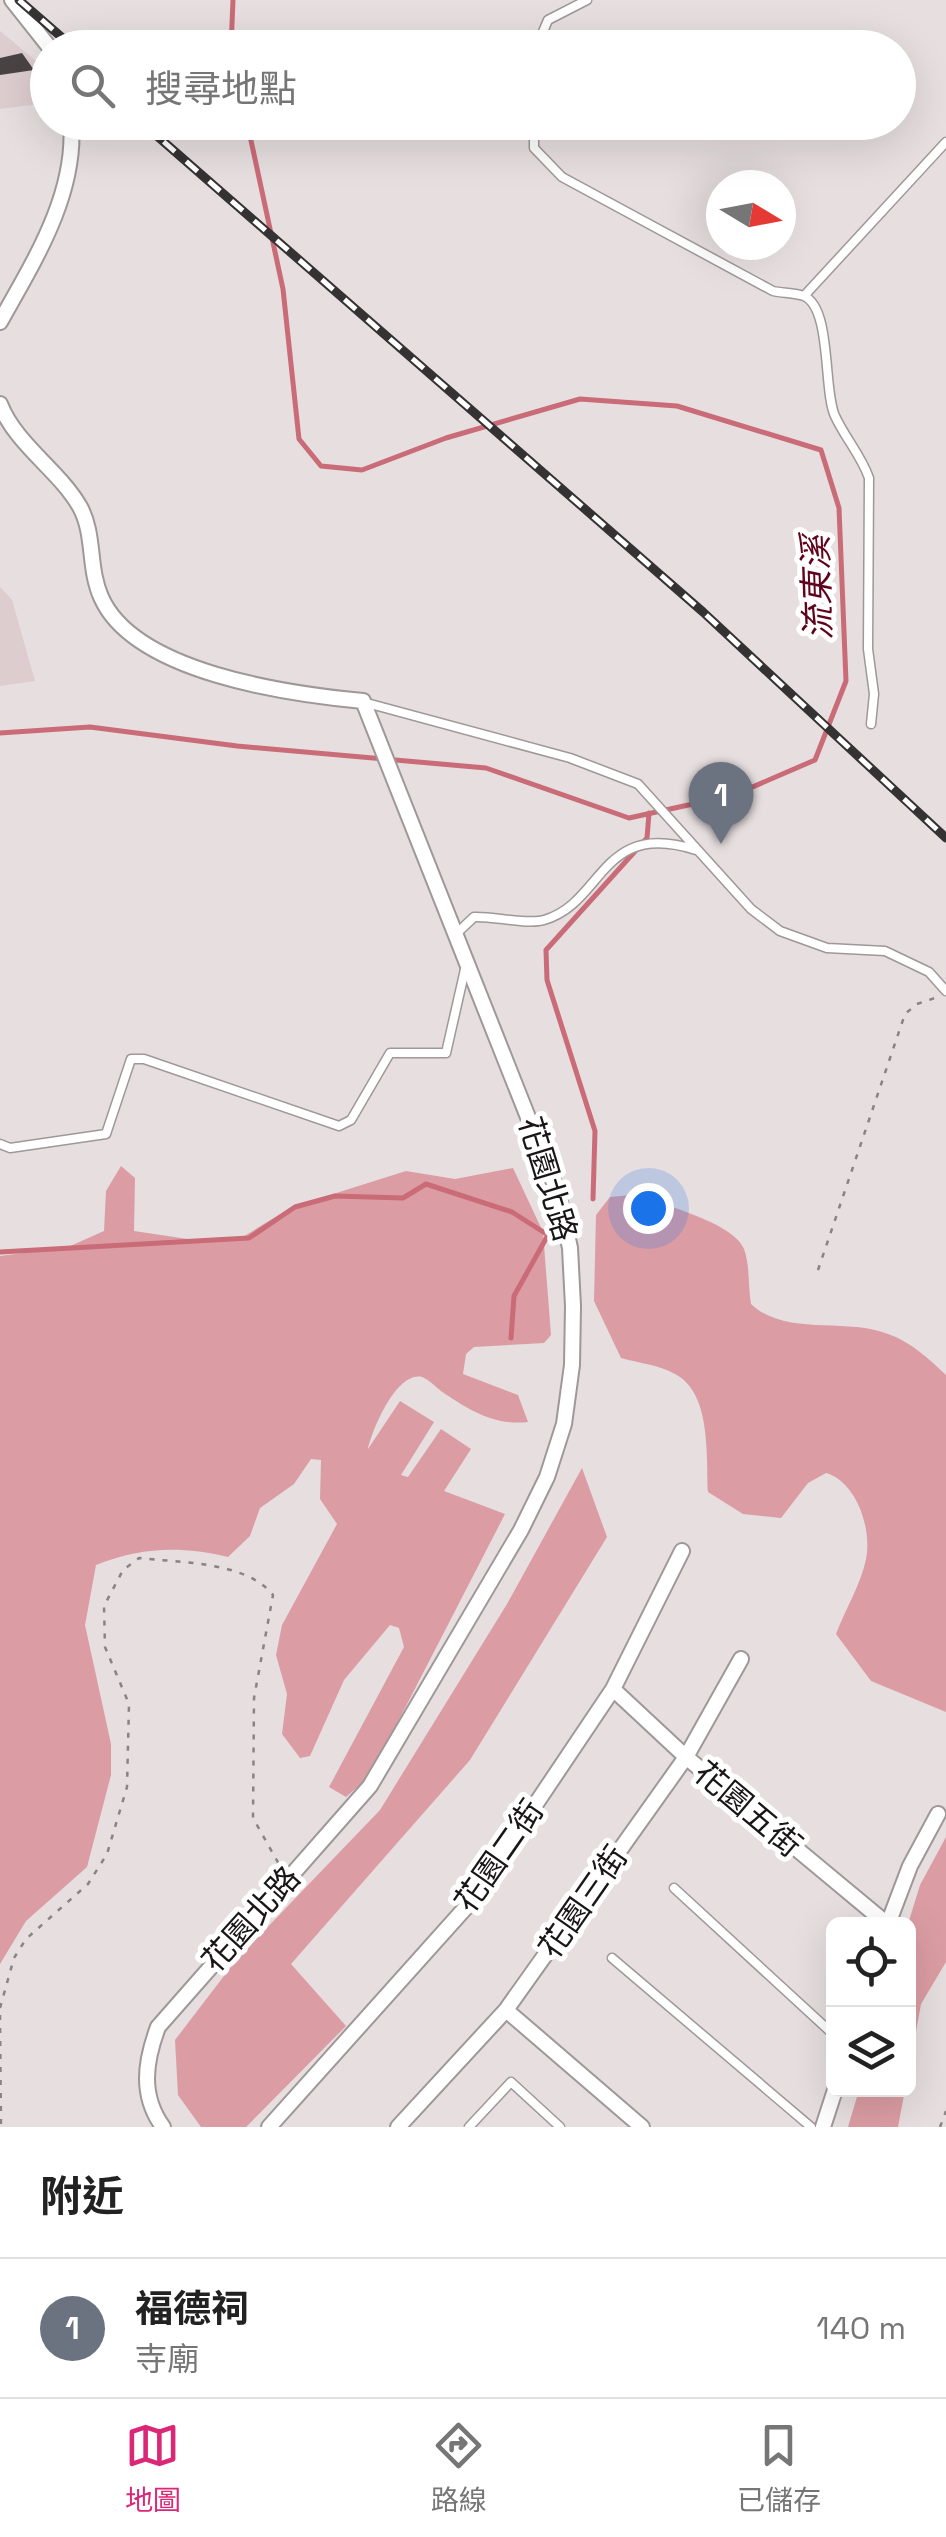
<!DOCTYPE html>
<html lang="zh-TW">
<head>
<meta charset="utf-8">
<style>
  body { margin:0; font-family:"Space Grotesk","Noto Sans TC",sans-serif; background:#f6f6f6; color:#222 }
  .controls { position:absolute; right:30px; bottom:30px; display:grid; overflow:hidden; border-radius:15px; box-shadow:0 10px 40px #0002 }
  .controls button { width:90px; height:90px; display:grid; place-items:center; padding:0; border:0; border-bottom:2px solid #e0e0e0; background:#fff; color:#222; font:50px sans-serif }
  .compass { position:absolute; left:706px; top:170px; width:90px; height:90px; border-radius:50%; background:#fff; box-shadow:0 10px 40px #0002; rotate:100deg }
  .you { position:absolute; left:648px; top:1208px; width:35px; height:35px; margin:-25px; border:8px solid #fff; border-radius:50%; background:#1a73e8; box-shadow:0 0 0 15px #1a73e833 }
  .badge { display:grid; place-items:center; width:65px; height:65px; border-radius:50%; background:#db2777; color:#fff; font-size:32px; font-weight:700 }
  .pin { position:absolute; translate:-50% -82px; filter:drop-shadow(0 2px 5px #0008) }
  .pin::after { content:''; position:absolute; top:52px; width:35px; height:30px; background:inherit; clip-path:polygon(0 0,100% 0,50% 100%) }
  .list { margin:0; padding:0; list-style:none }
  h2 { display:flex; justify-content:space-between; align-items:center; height:130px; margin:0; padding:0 40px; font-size:42px }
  h2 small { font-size:32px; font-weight:400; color:#767676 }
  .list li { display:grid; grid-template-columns:65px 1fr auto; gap:30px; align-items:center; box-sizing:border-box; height:140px; padding:0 40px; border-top:2px solid #e0e0e0 }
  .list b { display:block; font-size:38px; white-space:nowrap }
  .list p { margin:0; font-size:32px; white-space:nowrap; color:#767676 }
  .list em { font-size:32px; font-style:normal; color:#767676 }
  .icon { flex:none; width:55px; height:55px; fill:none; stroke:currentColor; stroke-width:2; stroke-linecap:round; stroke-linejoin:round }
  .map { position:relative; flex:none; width:946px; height:2127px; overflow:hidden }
  .search { position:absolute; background:#fff; box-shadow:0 10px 40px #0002; left:30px; right:30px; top:30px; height:110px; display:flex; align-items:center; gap:25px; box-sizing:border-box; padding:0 35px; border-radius:55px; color:#767676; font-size:38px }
  .sheet { height:270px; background:#fff }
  nav { display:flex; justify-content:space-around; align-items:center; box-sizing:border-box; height:140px; border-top:2px solid #e0e0e0; background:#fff; font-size:28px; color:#767676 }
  nav a { display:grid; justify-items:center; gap:5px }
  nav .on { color:#db2777 }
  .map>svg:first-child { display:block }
</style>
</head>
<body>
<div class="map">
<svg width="946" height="2127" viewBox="0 0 946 2127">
  <rect width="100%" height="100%" fill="#e6dedf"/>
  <path fill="#ddcdce" d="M0,31L47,70V103L0,109Z
    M0,587L12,600L35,681L0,686Z"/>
  <path fill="#db9da3" d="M121,1166L135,1178L134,1231L201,1241L241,1238L292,1207L406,1171L455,1179L513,1168L543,1232L551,1335L544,1343L474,1347L466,1354L463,1374L518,1395L528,1422C494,1426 469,1410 441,1391C436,1387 428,1379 422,1377C396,1371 372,1431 368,1449L400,1401L434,1422L401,1475L408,1477L441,1429L471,1449L444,1491L505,1514L370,1776L346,1797L329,1787L404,1647L399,1628L390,1625L344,1680L310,1756L300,1758L282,1734L287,1694L276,1655L282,1625L337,1524L320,1499L321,1460L311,1459L294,1484L260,1508L250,1536L228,1557C180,1546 142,1547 96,1565L85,1625L111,1744V1775L87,1867L26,1921L0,1964V1256L68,1247L104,1231L106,1191Z
    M632,1195C657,1202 735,1223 744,1249C750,1265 748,1287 751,1304C786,1337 845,1317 888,1334C911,1342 928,1358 946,1375V1712L871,1681L836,1634C845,1610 861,1584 866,1559C872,1529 857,1482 826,1473L808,1483L781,1518L743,1514L708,1492C706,1458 712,1393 675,1374C660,1365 638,1363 621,1358L594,1301L596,1215L610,1197Z
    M582,1468L607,1537L470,1760L291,1964L346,2026L246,2127H201L178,2095L175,2040L237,1959L380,1810L507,1604Z
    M946,1837V1962L921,2004L909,2071L908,1924L920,1885Z
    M859,2090H905L898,2127H848Z"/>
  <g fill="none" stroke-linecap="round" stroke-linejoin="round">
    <path stroke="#ca6b78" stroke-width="5" d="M231,48L233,0
      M0,733L90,727L237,746L486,768L629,818L734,795L815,760L846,681L839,508L821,450L677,406L580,399L446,438L362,470L321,466L299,439L283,289L247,122
      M593,1199L595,1131L547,980L546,950L647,838L649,813
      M0,1252L249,1238L295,1207L335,1196L403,1198L426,1184L512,1212L548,1235L514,1296L511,1338"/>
  </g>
  <path fill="#494343" d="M22,53L34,70L0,75V58Z"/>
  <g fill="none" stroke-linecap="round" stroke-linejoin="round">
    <defs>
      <path id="service" d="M536,48L548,20L587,0
        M534,122V148L562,177L773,291C782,293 795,293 804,296C832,308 823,391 835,416C845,438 861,455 869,478L868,649L874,694L871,724
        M804,296L946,142
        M363,702L570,758L638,784L751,909L780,931L827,948L885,951L929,972L946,991
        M456,934L474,917C493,916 528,925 544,920C604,903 600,819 696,850
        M0,1144L10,1148L106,1134L131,1059H144L339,1126L351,1120L390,1053H446L466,965
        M674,1888L834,2035
        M612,1958L811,2127
        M469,2127L511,2082L560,2127"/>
      <path id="minor" d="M12,0L50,48
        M0,322C34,261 77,194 71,122
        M0,404C16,445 59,470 80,507C95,534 88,568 101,597C134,673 289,694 363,701L558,1193L570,1248L573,1306L572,1365L564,1424L547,1477L521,1530L370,1786L158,2027C145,2062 140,2095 163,2127
        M613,1689L686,1757L887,1924
        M888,1924L910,1866L938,1814
        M506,2010L642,2127
        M269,2127L468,1905L613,1689L682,1551
        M398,2127L506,2010L686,1757L741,1659
        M823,2127L835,2090"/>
    </defs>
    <use href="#service" stroke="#9f9898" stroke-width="11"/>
    <use href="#minor" stroke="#9f9898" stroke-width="18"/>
    <path stroke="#888384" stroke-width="2.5" stroke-dasharray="5 8" stroke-linecap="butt" d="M818,1270L905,1014L917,1004L935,998
      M0,2008L14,1958L26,1939L88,1884L107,1854L127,1787L129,1704L105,1647L104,1606L123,1570L139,1558C180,1563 246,1561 273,1595L254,1698L253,1818L280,1866
      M0,2015L1,2127
      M940,2127L946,2111"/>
    <use href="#service" stroke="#fff" stroke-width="8"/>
    <use href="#minor" stroke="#fff" stroke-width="14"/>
    <defs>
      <path id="rail" d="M19,0L74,48
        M141,122L703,612L946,838"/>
    </defs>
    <use href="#rail" stroke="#353233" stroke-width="9"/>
    <use href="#rail" stroke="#fff" stroke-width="5" stroke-dasharray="15" stroke-linecap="butt"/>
  </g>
  <g text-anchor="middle" stroke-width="10" stroke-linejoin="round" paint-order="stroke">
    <g font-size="32" fill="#191617" stroke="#fff">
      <text transform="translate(548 1179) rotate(73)" y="11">花園北路</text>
      <text transform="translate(748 1809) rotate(40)" y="11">花園五街</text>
      <text transform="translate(499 1856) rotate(-55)" y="11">花園二街</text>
      <text transform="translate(583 1902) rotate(-55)" y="11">花園三街</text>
      <text transform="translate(251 1919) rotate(-48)" y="11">花園北路</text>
    </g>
    <g font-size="35" font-style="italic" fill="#5f031f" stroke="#fff">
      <text transform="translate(817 588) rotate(-92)" y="12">流東溪</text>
    </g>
  </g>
</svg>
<div class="controls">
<button><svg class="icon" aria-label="locate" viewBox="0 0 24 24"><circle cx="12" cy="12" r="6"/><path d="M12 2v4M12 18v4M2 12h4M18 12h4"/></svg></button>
<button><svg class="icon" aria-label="layers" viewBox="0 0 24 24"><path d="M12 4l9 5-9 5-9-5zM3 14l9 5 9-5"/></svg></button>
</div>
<svg class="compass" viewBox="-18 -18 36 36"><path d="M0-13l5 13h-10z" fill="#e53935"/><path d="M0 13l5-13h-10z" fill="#767676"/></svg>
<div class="you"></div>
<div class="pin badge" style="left:721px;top:844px;background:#6b7280">1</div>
<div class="search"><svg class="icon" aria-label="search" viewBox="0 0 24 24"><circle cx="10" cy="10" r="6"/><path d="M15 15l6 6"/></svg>搜尋地點</div>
</div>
<section class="sheet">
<h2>附近<small></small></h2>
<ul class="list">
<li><span class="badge" style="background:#6b7280">1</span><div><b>福德祠</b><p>寺廟</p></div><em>140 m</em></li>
</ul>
</section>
<nav>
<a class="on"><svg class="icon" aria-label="map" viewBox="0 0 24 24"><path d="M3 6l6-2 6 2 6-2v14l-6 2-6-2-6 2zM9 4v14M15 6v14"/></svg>地圖</a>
<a><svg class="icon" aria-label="directions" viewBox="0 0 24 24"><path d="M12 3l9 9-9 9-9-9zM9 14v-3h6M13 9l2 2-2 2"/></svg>路線</a>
<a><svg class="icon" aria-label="saved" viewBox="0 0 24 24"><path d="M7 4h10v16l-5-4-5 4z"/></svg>已儲存</a>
</nav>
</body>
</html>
